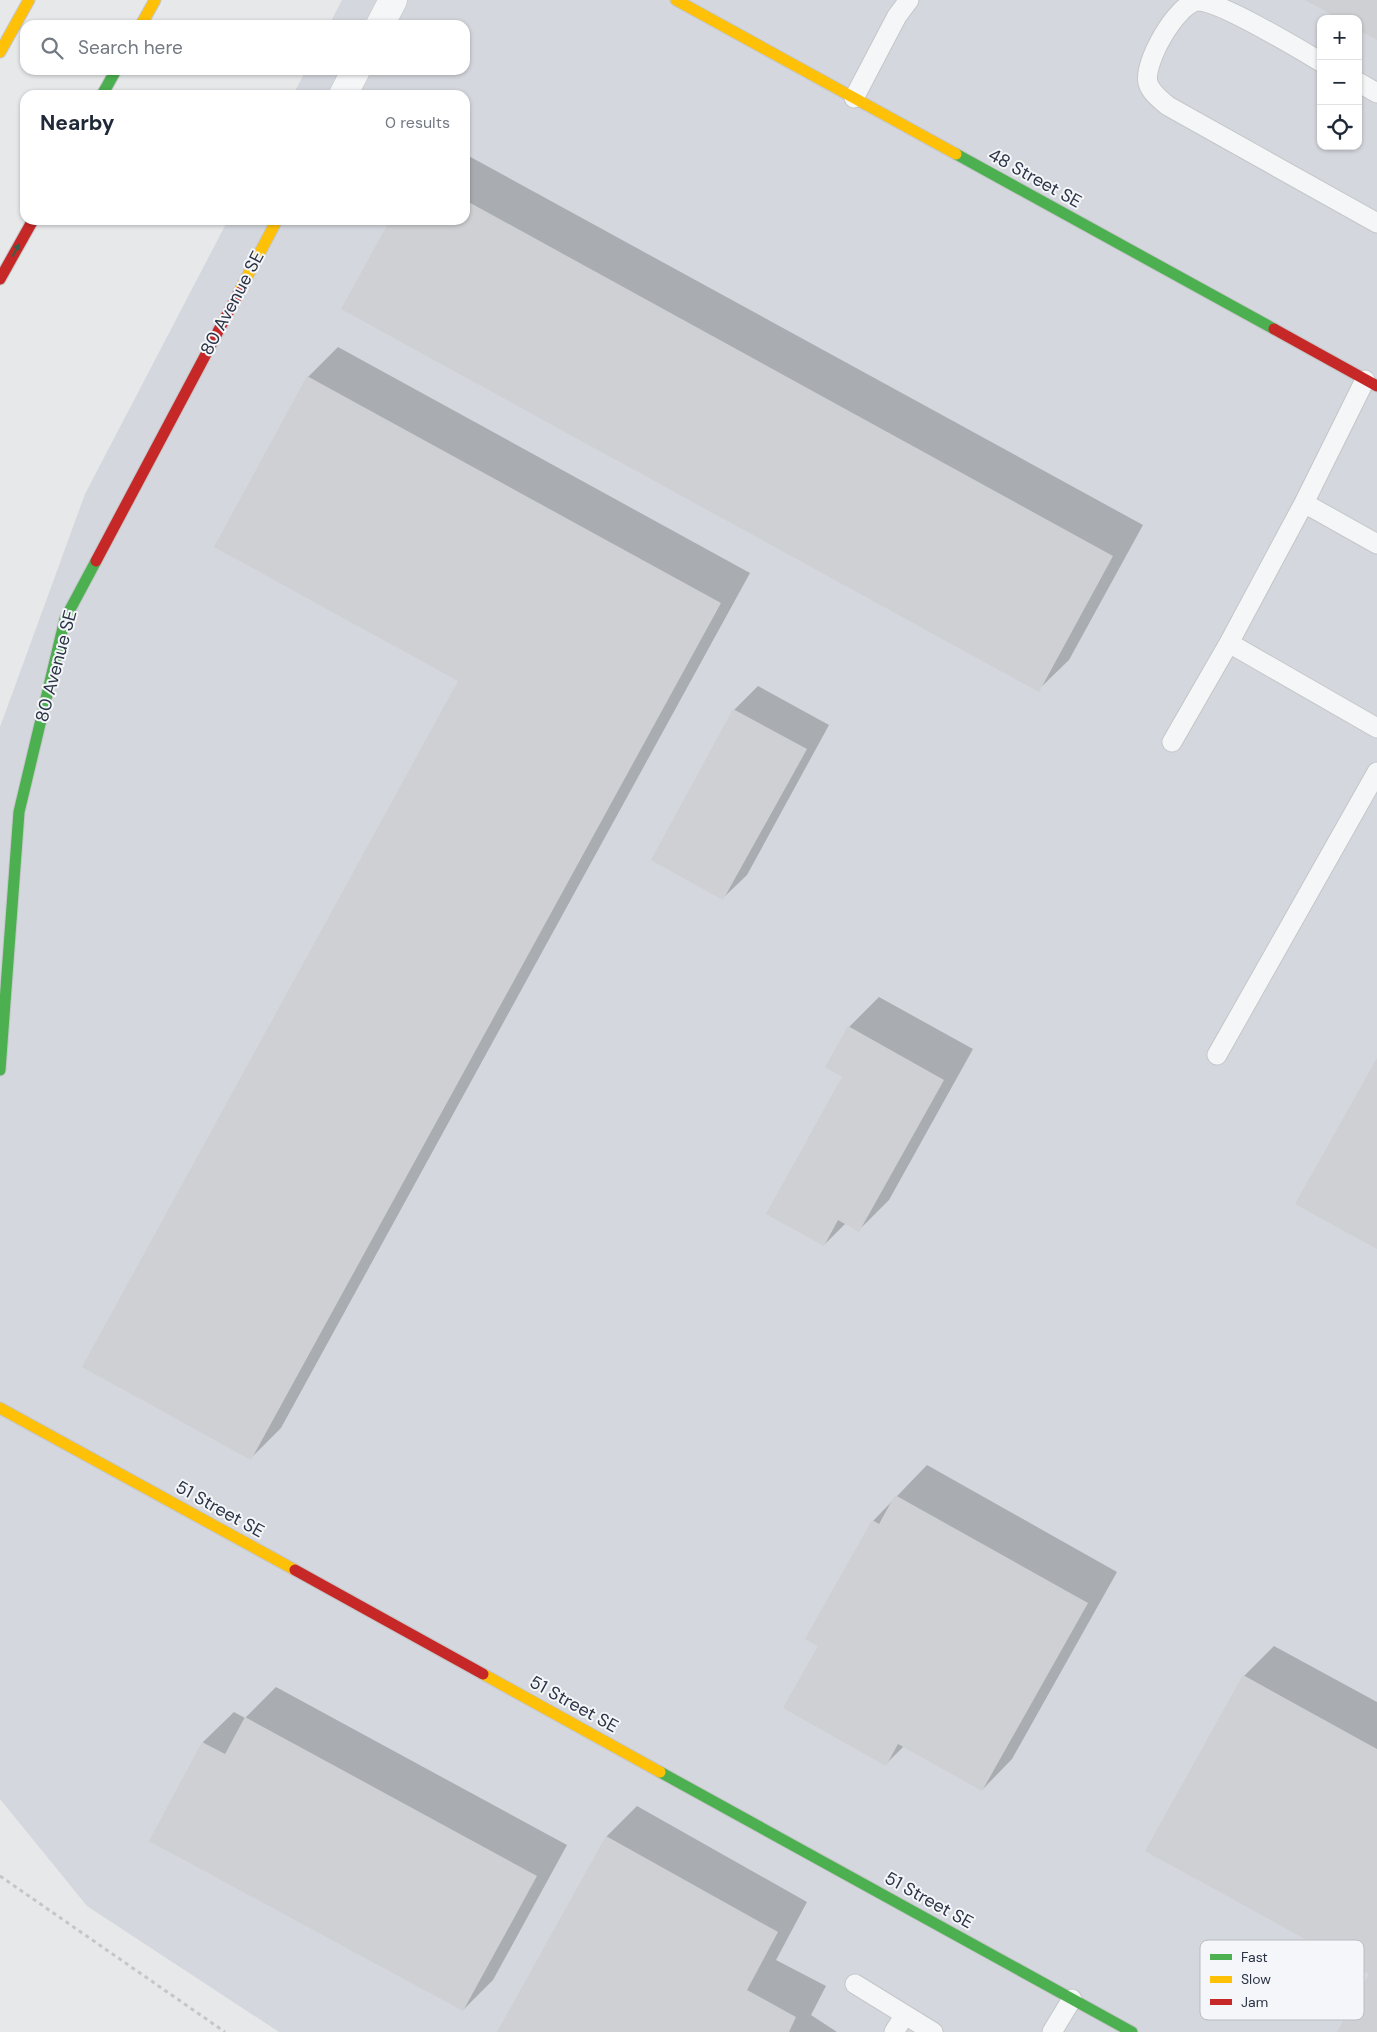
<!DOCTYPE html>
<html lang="en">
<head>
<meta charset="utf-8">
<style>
  body { margin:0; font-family:"DM Sans",sans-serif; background:#f6f6f7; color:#1f2937 }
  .controls { position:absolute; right:15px; top:15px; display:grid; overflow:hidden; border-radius:10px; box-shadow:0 1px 4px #0004 }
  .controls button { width:45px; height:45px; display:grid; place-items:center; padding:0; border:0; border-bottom:1px solid #e0e1e3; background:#fff; color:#1f2937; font:25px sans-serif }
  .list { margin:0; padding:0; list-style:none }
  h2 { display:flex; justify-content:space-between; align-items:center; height:65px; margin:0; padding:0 20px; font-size:21px }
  h2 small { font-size:16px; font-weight:400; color:#747a83 }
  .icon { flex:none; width:28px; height:28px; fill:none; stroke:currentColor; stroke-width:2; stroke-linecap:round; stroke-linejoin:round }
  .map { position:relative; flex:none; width:1377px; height:2032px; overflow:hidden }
  .search { position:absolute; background:#fff; box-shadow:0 1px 4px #0004; left:20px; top:20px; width:450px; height:55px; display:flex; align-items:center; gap:12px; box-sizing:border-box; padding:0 18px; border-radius:15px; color:#747a83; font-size:19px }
  .panel { position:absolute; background:#fff; box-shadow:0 1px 4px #0004; left:20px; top:90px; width:450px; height:135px; border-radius:15px }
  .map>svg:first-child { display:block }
</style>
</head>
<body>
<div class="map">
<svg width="1377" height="2032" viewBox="0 0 1377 2032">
  <rect width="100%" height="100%" fill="#e6e8ea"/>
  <path fill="#d4d7dd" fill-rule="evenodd" d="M342,0H1377V2032H279L87,1906L0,1799V727L85,494L228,220H465V95H293L306,70H465V25H329ZM1321,19H1358V146H1321Z"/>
  <path fill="#0003" d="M465,154L1143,525L1069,660L1038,690L392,220H465Z
    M338,347L750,573L281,1428L251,1458L460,680L308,377Z
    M758,686L829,725L747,875L723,898L653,860L734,710Z
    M879,997L973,1049L889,1200L859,1230L846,1223L824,1245L849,1027Z
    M927,1465L1117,1572L1012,1759L982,1790L904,1746L886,1764L820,1646L873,1521Z
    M1274,1646L1377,1702V2032H1339L1371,1974L1244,1676Z
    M276,1687L567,1845L493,1980L463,2010L151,1840L203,1742L234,1712L245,1718Z
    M637,1806L807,1902L776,1960L826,1986L811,2015L837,2032H498L607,1836Z"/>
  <path fill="#ced0d3" d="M1305,0H1377V40L1358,30V19H1339Z
    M465,200L1113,556L1039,692L341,309L390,220H465Z
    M307,376L721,603L251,1460L82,1367L458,681L214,547Z
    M733,709L807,749L723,900L651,860Z
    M848,1026L944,1080L859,1232L838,1220L824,1246L766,1214L842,1077L825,1067Z
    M1377,1058V1249L1295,1204Z
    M895,1495L1088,1603L982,1791L898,1744L886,1766L783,1708L818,1646L805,1639L872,1520L879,1524Z
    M1243,1675L1377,1749V2032H1337L1369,1974L1145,1851Z
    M245,1717L537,1876L463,2011L149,1841L202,1742L225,1754Z
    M606,1836L778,1932L747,1990L796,2017L789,2032H497Z"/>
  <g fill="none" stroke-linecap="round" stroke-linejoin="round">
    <defs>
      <path id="lane" d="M1321,62C1299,49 1218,0 1197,1C1176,5 1143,63 1148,83C1151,93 1161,100 1168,106L1377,223
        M1358,82L1377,93
        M854,98L897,16L909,0
        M1365,380L1304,503L1377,544
        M1304,503L1229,643L1377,728
        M1172,742L1229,643
        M1217,1055L1377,772
        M855,1984L933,2032
        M894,2032L905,2015
        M1052,2032L1072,1999"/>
      <path id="street" d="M380,25L393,0
        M343,95L356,70"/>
      <path id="fast" d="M102,95L116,70
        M956,154L1274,329
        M0,1070L19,812L65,619L96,561
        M660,1772L1132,2032"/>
      <path id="slow" d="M676,0L956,154
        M141,25L155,0
        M0,52L29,0
        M239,292L277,220
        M0,1408L295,1570
        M483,1674L660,1772"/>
      <path id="jam" d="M0,279L33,220
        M1274,329L1377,386
        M96,561L239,292
        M295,1570L483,1674"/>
    </defs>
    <use href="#lane" stroke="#c4c6c8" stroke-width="21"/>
    <use href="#street" stroke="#c4c6c8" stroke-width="29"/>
    <use href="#fast" stroke="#c4c6c8" stroke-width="13"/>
    <use href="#slow" stroke="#c4c6c8" stroke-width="13"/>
    <use href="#jam" stroke="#c4c6c8" stroke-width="13"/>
    <path stroke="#c5c6ca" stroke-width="3" stroke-dasharray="4 4" stroke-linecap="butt" d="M0,1876L225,2032"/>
    <use href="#lane" stroke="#f5f6f7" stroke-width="19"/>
    <use href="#street" stroke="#f5f6f7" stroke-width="28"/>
    <use href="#fast" stroke="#4caf50" stroke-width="11"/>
    <use href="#slow" stroke="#ffc107" stroke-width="11"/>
    <use href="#jam" stroke="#c62828" stroke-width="11"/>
  </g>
  <defs><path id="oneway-solid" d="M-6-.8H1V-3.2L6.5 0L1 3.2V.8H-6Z" transform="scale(1.25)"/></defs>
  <use fill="#375f49" href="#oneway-solid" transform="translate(16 250) rotate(-61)"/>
  <g text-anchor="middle" stroke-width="4" stroke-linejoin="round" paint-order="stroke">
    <g font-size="18" fill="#2b3445" stroke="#f4f6f9">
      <text transform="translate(1035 178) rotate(29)" y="6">48 Street SE</text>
      <text transform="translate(232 303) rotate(-62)" y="6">80 Avenue SE</text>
      <text transform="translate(56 666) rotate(-75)" y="6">80 Avenue SE</text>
      <text transform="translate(220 1509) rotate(29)" y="6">51 Street SE</text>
      <text transform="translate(574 1704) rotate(29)" y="6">51 Street SE</text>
      <text transform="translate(929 1900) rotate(29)" y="6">51 Street SE</text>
    </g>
  </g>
  <rect x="1200" y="1940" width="164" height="80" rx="8" fill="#f4f6f9" stroke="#b8bcc3" stroke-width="1"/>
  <rect x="1210" y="1954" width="22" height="6" fill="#4caf50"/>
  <rect x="1210" y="1976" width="22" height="7" fill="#ffc107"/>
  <rect x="1210" y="1999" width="22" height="6" fill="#c62828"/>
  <g font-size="14" fill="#2b3445">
    <text x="1241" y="1962">Fast</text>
    <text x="1241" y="1984">Slow</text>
    <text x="1241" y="2007">Jam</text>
  </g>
</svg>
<div class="controls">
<button>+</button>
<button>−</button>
<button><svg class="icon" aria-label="locate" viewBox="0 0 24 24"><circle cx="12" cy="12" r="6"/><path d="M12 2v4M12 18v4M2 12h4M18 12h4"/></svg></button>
</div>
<div class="search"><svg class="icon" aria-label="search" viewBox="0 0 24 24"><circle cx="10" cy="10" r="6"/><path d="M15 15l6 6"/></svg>Search here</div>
<section class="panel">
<h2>Nearby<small>0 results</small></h2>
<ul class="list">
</ul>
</section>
</div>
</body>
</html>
